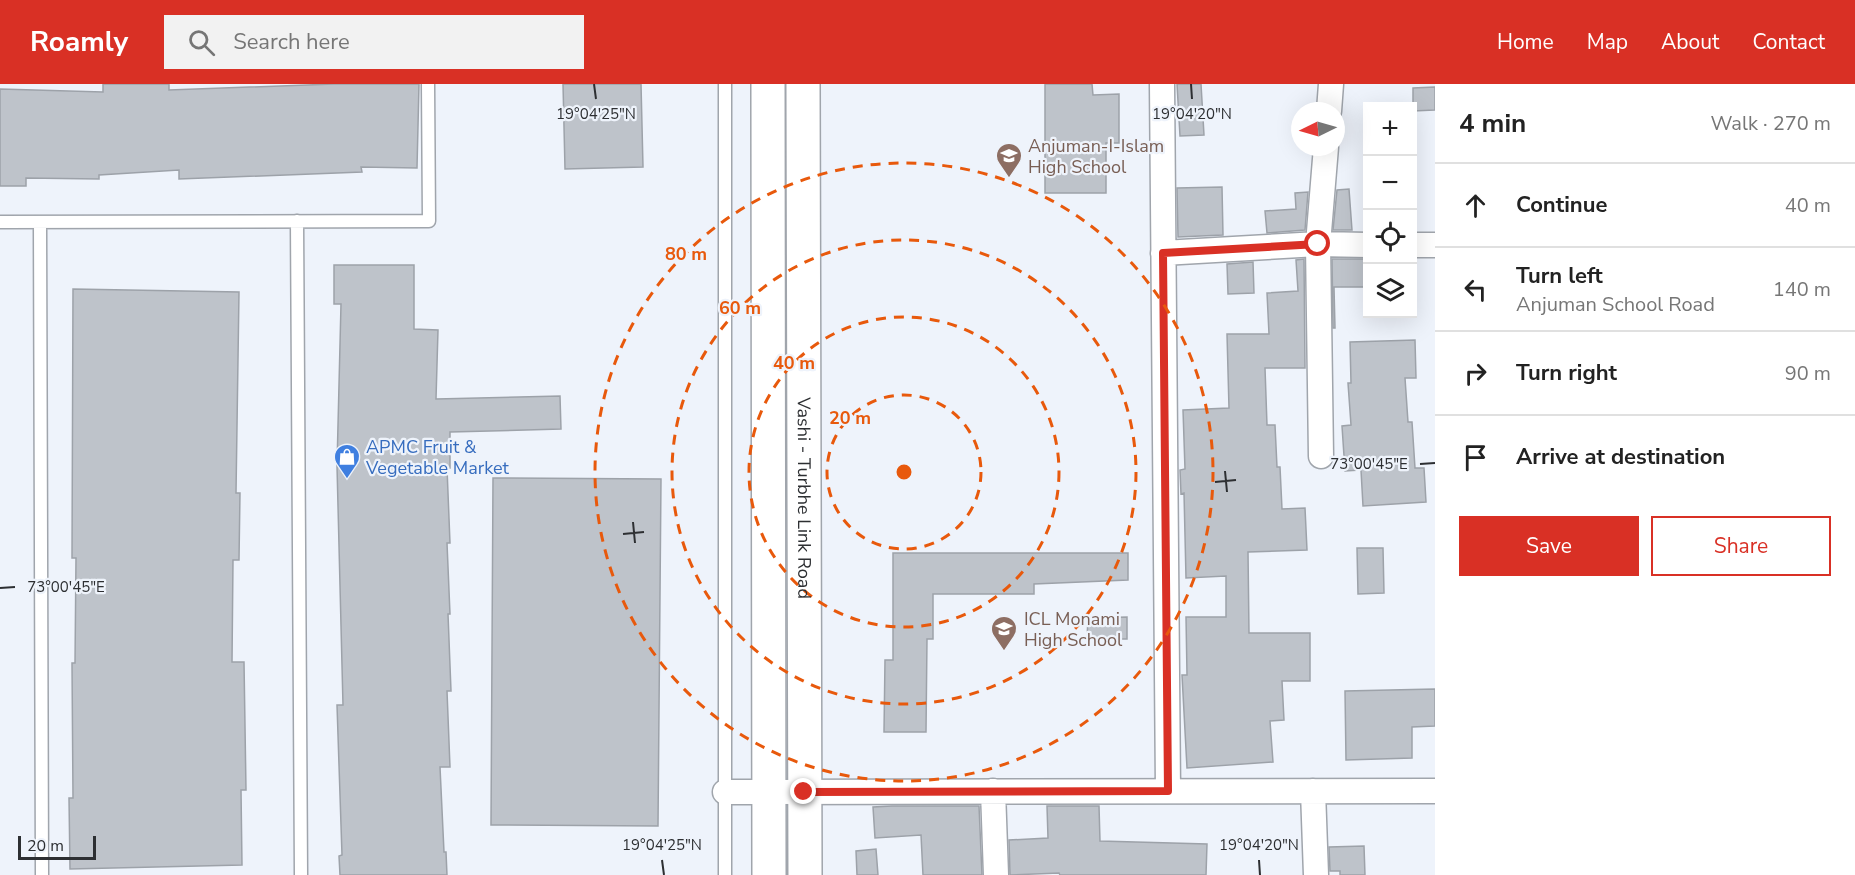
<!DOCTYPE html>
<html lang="en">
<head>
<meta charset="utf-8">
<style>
  body { margin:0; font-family:"Nunito Sans",sans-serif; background:#f2f2f2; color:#222 }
  .controls { position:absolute; right:18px; top:18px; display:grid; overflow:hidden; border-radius:0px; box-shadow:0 6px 24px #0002 }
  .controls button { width:54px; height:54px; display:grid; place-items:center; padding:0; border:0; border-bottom:2px solid #e0e0e0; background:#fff; color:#222; font:30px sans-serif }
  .compass { position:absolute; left:1291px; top:18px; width:54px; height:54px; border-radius:50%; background:#fff; box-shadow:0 6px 24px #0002; rotate:265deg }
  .scale { position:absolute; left:18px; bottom:15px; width:78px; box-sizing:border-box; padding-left:6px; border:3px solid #2d2f32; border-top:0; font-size:16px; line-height:21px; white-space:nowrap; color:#2d2f32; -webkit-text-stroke:4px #eef3fb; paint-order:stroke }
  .stop { position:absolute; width:18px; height:18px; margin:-14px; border:4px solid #d93025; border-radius:50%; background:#fff }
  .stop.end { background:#d93025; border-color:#fff; box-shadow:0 2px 6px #0008 }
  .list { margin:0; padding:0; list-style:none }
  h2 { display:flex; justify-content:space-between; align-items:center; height:78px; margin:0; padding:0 24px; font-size:26px }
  h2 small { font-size:20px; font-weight:400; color:#767676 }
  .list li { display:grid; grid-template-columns:39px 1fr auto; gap:18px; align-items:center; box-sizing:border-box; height:84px; padding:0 24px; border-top:2px solid #e0e0e0 }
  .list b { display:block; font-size:22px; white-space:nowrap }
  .list p { margin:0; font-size:20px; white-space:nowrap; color:#767676 }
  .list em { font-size:20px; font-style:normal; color:#767676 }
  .actions { display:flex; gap:12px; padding:18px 24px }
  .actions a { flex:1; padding:14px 0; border:2px solid #d93025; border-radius:0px; text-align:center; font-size:21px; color:#d93025 }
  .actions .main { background:#d93025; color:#fff }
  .icon { flex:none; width:33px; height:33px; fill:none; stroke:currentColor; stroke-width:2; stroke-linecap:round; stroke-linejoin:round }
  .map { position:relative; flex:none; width:1435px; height:791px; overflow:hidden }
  header { display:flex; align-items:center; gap:36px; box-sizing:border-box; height:84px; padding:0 30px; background:#d93025; color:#fff }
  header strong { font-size:28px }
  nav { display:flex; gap:33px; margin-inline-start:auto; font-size:21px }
  .search { width:420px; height:54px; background:#f2f2f2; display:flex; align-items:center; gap:15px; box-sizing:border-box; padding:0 21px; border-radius:0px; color:#767676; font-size:22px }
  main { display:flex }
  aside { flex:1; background:#fff }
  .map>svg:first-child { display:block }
</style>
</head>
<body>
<header>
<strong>Roamly</strong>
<div class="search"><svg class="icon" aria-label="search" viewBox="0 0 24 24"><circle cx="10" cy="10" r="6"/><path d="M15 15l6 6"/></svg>Search here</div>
<nav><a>Home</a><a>Map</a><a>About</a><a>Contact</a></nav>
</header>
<main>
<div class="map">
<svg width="1435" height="791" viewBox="0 0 1435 791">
  <rect width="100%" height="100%" fill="#eef3fb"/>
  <path fill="#bec3ca" stroke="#9da2a9" stroke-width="1.5" d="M103,0H169V6L334,0H419L417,84L361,83L362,88L179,95V86L99,91V95L26,94V102H0V5L103,8Z
    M563,0H641L643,83L565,85Z
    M1045,0H1092L1093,11L1119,10V59H1106V109H1045Z
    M1177,0H1201L1204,51L1180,52Z
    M1435,3V26L1413,27V4Z
    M1222,103L1223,151L1178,153L1177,104Z
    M1349,105L1352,146H1333L1337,106Z
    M1308,108L1305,146L1267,149L1265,127L1296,125L1295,109Z
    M1304,175L1305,284H1265L1267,341H1275L1277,383H1280L1282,425L1305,424L1307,466L1248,468L1249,549H1310V597H1282L1284,636L1270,637L1273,678L1187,684L1182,591H1187L1186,533H1226V492L1186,494L1184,409L1181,410L1180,386L1185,385L1183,326L1229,324L1227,250H1269L1267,209L1298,207L1296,176Z
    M1332,175H1368V203H1334L1335,244H1333Z
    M1253,178L1254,209L1228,210L1227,180Z
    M334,181H414V245L438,246L436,315L560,312L561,345L450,348V384H447L450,459H447L450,530H448L451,607H447L450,683H440L444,768H446L447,791H340L339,772L342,771L337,621H343L337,382L341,220H334Z
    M73,205L239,208L236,409H240L239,476H233L232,578H244L246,706H241L242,781L70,785L69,714H73L72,579H75L76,474H72Z
    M1415,256L1416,294H1405L1408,338H1412L1415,384H1424L1426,418L1363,422L1361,386L1345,387L1342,342L1351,341L1348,299H1351L1350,258Z
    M493,394L661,395L658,742L491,741Z
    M1357,464H1383L1384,509L1358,510Z
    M893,469H1128V496L1034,500V510H933V555H927L926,648H884L885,576H893Z
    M1127,533V555H1087L1088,534Z
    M1435,605V642L1412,643V674L1346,676L1345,607Z
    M892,722H979L982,791H923L921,751L875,754L873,723Z
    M1047,722H1099L1100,757L1207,760L1206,791H1060L1059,789L1010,791L1009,756L1048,754Z
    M1364,762L1365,791H1340V787H1330L1329,763Z
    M876,765L878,791H857L856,767Z"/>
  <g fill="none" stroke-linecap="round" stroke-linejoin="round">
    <defs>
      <path id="service" d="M725,0V791
        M297,137L301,791
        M0,138L429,137L428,0
        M40,138L42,791"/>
      <path id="minor" d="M1162,0L1168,707
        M1329,27L1331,0
        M1412,161H1435
        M1163,169L1318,160L1368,161
        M1321,372L1318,160L1326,63
        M993,707L996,791
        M1313,707L1316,791
        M725,708L1435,707"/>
      <g id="secondary">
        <path d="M768,0L769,791"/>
        <path id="s1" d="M803,0L805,791"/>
      </g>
    </defs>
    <use href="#service" stroke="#a0a5ac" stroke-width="15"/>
    <use href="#minor" stroke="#a0a5ac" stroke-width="27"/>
    <use href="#secondary" stroke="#a0a5ac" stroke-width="36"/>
    <use href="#service" stroke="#fff" stroke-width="12"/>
    <use href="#minor" stroke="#fff" stroke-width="24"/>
    <use href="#secondary" stroke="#fff" stroke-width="33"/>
  </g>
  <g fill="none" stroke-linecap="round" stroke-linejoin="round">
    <path stroke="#d93025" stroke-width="8" d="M804,708L1168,707L1163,169L1318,160"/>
  </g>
  <path fill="none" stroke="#2d2f32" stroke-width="2" d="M594,0L596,15M1191,0L1192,15M1420,380L1435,379M1225,387L1227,408M1215,398L1236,396M633,438L635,459M623,450L644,448M0,504L15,503M662,776L664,791M1259,776L1260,791"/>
  <g fill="none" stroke="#e8590c" stroke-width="3" stroke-dasharray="10 8">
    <circle cx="904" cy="388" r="77"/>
    <circle cx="904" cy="388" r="155"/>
    <circle cx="904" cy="388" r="232"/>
    <circle cx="904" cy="388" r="309"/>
  </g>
  <defs>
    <symbol id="school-pin" viewBox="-11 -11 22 30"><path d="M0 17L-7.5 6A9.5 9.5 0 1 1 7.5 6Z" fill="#8d6e63" stroke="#eef3fb"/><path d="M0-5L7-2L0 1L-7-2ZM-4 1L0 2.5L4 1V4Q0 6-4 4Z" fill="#fff"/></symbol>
    <symbol id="shop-pin" viewBox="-11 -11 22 30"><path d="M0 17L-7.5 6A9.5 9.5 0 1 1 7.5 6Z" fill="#3f7fe0" stroke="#eef3fb"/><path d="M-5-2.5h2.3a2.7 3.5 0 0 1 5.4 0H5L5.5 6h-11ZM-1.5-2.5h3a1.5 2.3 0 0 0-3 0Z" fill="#fff"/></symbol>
  </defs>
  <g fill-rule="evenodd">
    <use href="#school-pin" x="994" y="57" width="30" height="40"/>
    <use href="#shop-pin" x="332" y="358" width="30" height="40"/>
    <use href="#school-pin" x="989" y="530" width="30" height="40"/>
  </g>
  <g text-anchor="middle" stroke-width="4.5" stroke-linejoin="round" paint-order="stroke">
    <g font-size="18" fill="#785e54" stroke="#eef3fb" text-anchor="start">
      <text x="1028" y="68">Anjuman-I-Islam<tspan x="1028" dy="21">High School</tspan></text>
      <text x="1024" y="541">ICL Monami<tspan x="1024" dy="21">High School</tspan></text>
    </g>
    <g font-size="18" fill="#366cbe" stroke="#eef3fb" text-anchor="start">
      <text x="366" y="369">APMC Fruit &amp;<tspan x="366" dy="21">Vegetable Market</tspan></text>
    </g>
    <g font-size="18" fill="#2d2f32" stroke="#eef3fb">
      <text dy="6" stroke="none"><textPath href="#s1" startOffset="414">Vashi - Turbhe Link Road</textPath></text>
    </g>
  </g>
  <g font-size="15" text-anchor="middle" fill="#2d2f32" stroke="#eef3fb" stroke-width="4.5" stroke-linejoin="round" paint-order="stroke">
    <text x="596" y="35">19°04'25"N</text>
    <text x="1192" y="35">19°04'20"N</text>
    <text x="1369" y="385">73°00'45"E</text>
    <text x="66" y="508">73°00'45"E</text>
    <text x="662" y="766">19°04'25"N</text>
    <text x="1259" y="766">19°04'20"N</text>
  </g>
  <circle cx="904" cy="388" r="9" fill="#e8590c" stroke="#eef3fb" stroke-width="3"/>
  <g font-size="18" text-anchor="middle" font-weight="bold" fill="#e8590c" stroke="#eef3fb" stroke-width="4.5" stroke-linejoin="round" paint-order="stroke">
    <text x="686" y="176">80 m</text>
    <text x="740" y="230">60 m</text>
    <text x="794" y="285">40 m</text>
    <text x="850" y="340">20 m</text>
  </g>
</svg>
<div class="controls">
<button>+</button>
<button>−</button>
<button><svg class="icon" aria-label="locate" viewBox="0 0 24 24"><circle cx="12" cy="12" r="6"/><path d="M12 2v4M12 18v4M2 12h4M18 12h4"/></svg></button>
<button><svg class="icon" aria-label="layers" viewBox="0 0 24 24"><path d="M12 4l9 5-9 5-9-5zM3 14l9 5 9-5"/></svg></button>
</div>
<svg class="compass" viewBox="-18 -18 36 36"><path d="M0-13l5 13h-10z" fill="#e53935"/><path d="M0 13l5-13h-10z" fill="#767676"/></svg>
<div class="scale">20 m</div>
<div class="stop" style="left:1318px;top:160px"></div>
<div class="stop end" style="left:804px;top:708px"></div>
</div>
<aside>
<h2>4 min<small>Walk · 270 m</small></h2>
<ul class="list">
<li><svg class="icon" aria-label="ahead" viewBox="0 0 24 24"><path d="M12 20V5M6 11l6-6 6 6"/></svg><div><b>Continue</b></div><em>40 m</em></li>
<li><svg class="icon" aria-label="left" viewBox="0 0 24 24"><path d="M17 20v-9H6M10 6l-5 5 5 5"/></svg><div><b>Turn left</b><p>Anjuman School Road</p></div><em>140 m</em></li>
<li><svg class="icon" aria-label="right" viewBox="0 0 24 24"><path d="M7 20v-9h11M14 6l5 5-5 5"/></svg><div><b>Turn right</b></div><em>90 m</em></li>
<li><svg class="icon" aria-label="arrive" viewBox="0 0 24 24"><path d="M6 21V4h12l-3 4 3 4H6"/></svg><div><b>Arrive at destination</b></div></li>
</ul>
<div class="actions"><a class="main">Save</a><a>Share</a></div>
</aside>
</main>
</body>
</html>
